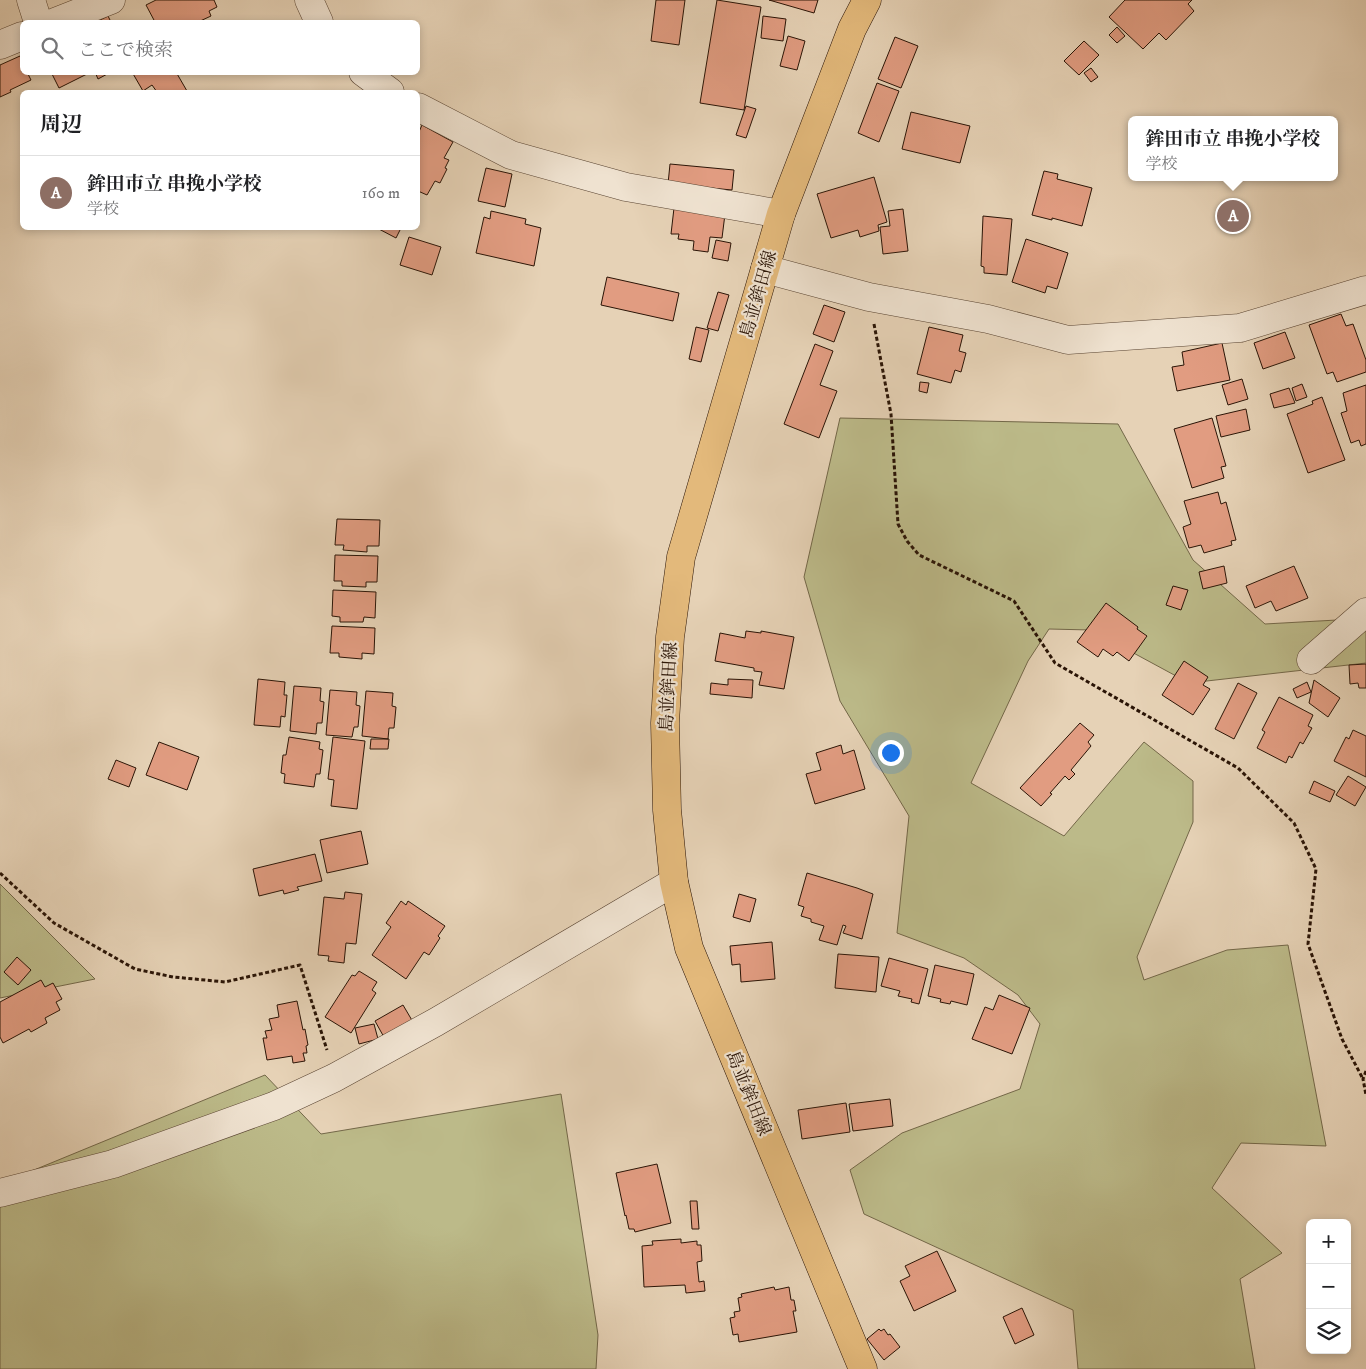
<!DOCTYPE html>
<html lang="ja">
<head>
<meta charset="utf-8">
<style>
  body { margin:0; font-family:"IM FELL DW Pica","Noto Serif JP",serif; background:#f2f2f2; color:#202124 }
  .controls { position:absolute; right:15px; bottom:15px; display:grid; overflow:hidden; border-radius:8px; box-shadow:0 2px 8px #0003 }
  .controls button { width:45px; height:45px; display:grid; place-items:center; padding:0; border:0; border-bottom:1px solid #e0e0e0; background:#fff; color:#202124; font:25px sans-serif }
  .you { position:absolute; left:890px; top:752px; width:18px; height:18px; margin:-12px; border:4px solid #fff; border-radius:50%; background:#1a73e8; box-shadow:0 0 0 8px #1a73e833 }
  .badge { display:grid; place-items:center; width:32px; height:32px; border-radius:50%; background:#2563eb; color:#fff; font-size:16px; font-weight:700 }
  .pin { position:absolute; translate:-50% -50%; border:2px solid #fff; box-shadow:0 1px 5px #0006 }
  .popup { position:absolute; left:1128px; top:116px; width:210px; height:65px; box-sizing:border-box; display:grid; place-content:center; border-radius:8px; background:#fff; filter:drop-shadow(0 1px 4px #0005); font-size:16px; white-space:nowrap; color:#757577 }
  .popup b { font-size:19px; color:#202124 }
  .popup::after { content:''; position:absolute; left:50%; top:100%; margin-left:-10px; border:10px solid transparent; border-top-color:#fff }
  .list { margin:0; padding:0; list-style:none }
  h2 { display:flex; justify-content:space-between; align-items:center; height:65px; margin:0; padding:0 20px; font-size:21px }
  h2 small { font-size:16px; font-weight:400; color:#757577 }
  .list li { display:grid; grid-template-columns:32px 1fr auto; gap:15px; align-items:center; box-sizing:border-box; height:75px; padding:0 20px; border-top:1px solid #e0e0e0 }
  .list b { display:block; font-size:19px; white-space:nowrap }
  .list p { margin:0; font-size:16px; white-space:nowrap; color:#757577 }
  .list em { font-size:16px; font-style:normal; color:#757577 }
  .icon { flex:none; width:28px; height:28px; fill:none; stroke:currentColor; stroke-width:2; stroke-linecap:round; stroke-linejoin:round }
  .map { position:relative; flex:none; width:1366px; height:1369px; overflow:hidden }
  .search { position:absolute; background:#fff; box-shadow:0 2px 8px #0003; left:20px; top:20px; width:400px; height:55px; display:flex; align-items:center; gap:12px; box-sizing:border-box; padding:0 18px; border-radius:8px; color:#757577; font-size:19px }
  .panel { position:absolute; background:#fff; box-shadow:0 2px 8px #0003; left:20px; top:90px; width:400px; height:140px; border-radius:8px }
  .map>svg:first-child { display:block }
</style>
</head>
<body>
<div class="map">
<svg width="1366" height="1369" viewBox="0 0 1366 1369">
  <rect width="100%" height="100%" fill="#e6d2b6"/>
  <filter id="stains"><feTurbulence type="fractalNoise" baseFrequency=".004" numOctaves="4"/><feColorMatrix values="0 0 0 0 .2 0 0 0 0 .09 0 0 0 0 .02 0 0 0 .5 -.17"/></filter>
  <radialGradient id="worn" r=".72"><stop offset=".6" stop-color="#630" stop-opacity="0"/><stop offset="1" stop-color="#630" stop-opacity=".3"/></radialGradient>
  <path fill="#bcba89" stroke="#736748" d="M840,418L1118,424L1193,560L1265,624L1355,619L1366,614V663L1189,683L1091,630L1049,629L1028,661L971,783L1064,836L1144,742L1193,781V822L1137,957L1144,980L1227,950L1288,945L1326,1146L1241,1143L1212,1188L1282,1253L1240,1279L1255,1369H1078L1073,1310L864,1214L850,1170L902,1133L1020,1089L1040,1024L1018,995L964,958L897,933L909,816L840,701L804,577Z
    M0,884L95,979L0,998Z
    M265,1075L321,1134L561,1094L598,1335L596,1369H0V1184Z"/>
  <path fill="#e19c81" stroke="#2a1406" d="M156,0H214L217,7L209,11L211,16L198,22H155L146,5Z
    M656,0H685L679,45L651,41Z
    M717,0L761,7L744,110L700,103Z
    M769,0H818L814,13Z
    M1125,0H1192L1188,4L1194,11L1166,40L1159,33L1143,49L1109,17Z
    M108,16L111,22H96Z
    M763,16L786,19L783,41L761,38Z
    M1117,27L1125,36L1117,43L1109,35Z
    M788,36L805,41L797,70L780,66Z
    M895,37L918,46L901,88L878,79Z
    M1084,41L1099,55L1079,75L1064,61Z
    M20,56L22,62V72H27L31,80L10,90L11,92L0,97V65Z
    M1091,68L1098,77L1091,82L1084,73Z
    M51,72H91L59,88Z
    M95,72H111L98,79Z
    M132,72H176L187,91L157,92L152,85L143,91Z
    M877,83L899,91L879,142L858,133Z
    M746,106L756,109L746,138L736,135Z
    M911,112L970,126L960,163L902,149Z
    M422,125L453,142L444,158L449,160L445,168L447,169L440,183L435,181L427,195L418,191V134Z
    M670,164L734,170L732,190L668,184Z
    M486,168L512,174L505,207L478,201Z
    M1044,171L1058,174L1057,179L1092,188L1082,226L1052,218V220L1032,215Z
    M874,177L887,222L878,225L879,231L860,237L858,230L831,238L817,194Z
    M674,208L725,214L722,238L710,237L708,252L693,250L694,241L678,239L679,234H671Z
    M903,209L908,251L883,254L880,227L890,226L888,211Z
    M491,211L526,219L525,224L541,228L534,266L476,253L484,217L490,219Z
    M983,216L1012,219L1007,275L984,273V267L981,266Z
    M377,228H401L396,238Z
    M409,237L441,247L432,275L400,265Z
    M1026,239L1068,253L1057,289L1047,286L1045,293L1012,282Z
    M716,240L731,243L728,261L712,258Z
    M607,277L679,293L673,321L601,305Z
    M718,292L729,295L718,331L707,328Z
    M824,305L845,312L834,342L813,334Z
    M1341,314L1346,326L1353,324L1366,360V372L1337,382L1333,372L1327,374L1309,325Z
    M696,327L709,330L701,362L689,359Z
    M929,327L963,335L959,351L966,353L961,372L955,370L951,383L917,374Z
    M1285,332L1295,358L1263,369L1254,343Z
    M1222,343L1230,380L1177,391L1172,367L1184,365L1182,352Z
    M815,344L833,351L820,385L837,391L819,438L784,424Z
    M1242,379L1248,399L1228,405L1222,385Z
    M920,382L929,383L927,393L919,391Z
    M1302,384L1307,397L1296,401L1292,388Z
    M1366,385V444L1361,446L1359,440L1351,443L1341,413L1347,411L1343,393Z
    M1289,388L1295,403L1274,408L1270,394Z
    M1322,397L1345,460L1308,473L1287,414L1313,404L1312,401Z
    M1246,409L1250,430L1221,437L1216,416Z
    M1212,418L1226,466L1221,467L1224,478L1192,488L1174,429Z
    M1218,492L1221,504L1226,502L1236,540L1231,541L1232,545L1204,553L1201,545L1189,548L1183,527L1191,524L1184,501Z
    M337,519L380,520L379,546H367V552L343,550L344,545H335Z
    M335,555L378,556L377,582H366V587L342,586V581H334Z
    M1224,566L1227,583L1203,589L1199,572Z
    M1294,566L1308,598L1276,611L1271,601L1255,608L1246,586Z
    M1173,586L1188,590L1181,610L1166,605Z
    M333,590L376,592L375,618L364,617L363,622H340V617L332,616Z
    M1106,603L1138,627L1137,629L1147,636L1129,661L1117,652L1113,656L1103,649L1098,657L1077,642Z
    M332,626L375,628L374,654L362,653V659L339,657V653H330Z
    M746,631L761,633V631L794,637L784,689L759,685L762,672L754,671V668L715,661L720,633L745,638Z
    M1184,661L1208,677L1203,685L1210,689L1193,715L1162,695Z
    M1366,664V688H1359L1358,683L1350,684L1349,665Z
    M258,679L285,682L284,695H287L285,717L281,716L280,727L254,725Z
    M728,679L753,680L752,698L710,694L711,683L728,685Z
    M1314,680L1340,698L1328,717L1309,703Z
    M1307,682L1311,692L1297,698L1293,689Z
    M1238,683L1257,693L1234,739L1215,729Z
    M294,686L321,688L320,701L324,702L322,723H317L316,734L290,731Z
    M330,690L357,692L356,705L360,706L358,727H354L352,737L326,735Z
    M366,691L393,693L392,706L396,707L394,728H389L388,739L362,736Z
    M1279,697L1313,715L1308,726L1312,728L1303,744L1300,742L1292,758L1289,756L1286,763L1257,748L1265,732L1262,730Z
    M1080,723L1094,735L1088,742L1091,746L1071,770L1075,774L1069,780L1065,776L1050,793L1052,794L1041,806L1020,788Z
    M1353,730L1366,736V777L1334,761L1346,737L1349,739Z
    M289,737L320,742L319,749L323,750L320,774H316L314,787L284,783L285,774L281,773L283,755H286Z
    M333,737L365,741L357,809L331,806L334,780L328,779Z
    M371,739H389L388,749H370Z
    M159,742L199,757L187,790L146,775Z
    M841,745L843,754L854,750L865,789L815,804L806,774L821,770L816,753Z
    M116,760L136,768L129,787L108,779Z
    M1348,776L1366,787L1355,806L1336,795Z
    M1314,781L1335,791L1330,802L1309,793Z
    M361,831L368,864L327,873L320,840Z
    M315,854L322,881L297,887L299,890L284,894L283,890L259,896L253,869Z
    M807,873L857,888L873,894L862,939L843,933L846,926L843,925L837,945L819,940L824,926L811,922V919L801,916L804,907L798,905Z
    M345,892L362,894L356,944L346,943L344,963L328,961L329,956L318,955L324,897L344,899Z
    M739,894L756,899L750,922L733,917Z
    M401,901L406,905L408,901L445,926L438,936L440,938L429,955L424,952L406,979L372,955L391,927L386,923Z
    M772,942L775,979L741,982L740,964L732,965L730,946Z
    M838,954L879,957L876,992L835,988Z
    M17,957L31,970L18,985L4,972Z
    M889,958L928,969L919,1004L911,1002L912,999L898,996L900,991L881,986Z
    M935,965L974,974L967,1005L951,1001L950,1004L940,1002L941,999L928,996Z
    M359,971L377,982L372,990L376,993L351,1033L325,1017L352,975L355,976Z
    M41,980L45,987L53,983L62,999L56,1002L60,1010L45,1018L47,1023L31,1032L29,1029L3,1043L0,1037V1002Z
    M999,995L1030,1008L1012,1054L972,1039L985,1007L993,1010Z
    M297,1001L303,1030L305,1029L308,1045L306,1046L307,1053H303L305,1061L293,1063L292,1056L267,1060L263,1038H267L265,1031L272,1030L269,1019L279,1017L277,1005Z
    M403,1005L413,1022L385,1039L375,1021Z
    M374,1024L378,1039L359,1044L355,1028Z
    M890,1099L893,1126L853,1131L849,1104Z
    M846,1103L850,1132L802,1139L798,1110Z
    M657,1164L671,1223L635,1232L634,1229H629L626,1215L625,1216L616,1173Z
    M690,1201H697L699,1229H692Z
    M681,1239V1243L697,1241V1245H701L702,1261L697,1262L699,1282L704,1281L705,1291L686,1293L685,1285L644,1287L642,1246L653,1245L652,1241Z
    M937,1251L956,1291L914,1311L900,1281L910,1276L905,1266Z
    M774,1287L775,1290L789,1287L791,1300H794L796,1311H793L797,1332L739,1342L738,1334L733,1335L730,1318L735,1317L734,1312L740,1311L738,1298L742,1297L741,1294Z
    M1022,1308L1034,1335L1015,1344L1003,1317Z
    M879,1329L881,1331L884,1329L888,1335L890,1334L900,1347L884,1360L867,1339Z"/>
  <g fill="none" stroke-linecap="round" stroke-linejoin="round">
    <defs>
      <path id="minor" d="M31,0L38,22
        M309,0L319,22
        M55,22L111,0
        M0,45L22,36
        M363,72L390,92
        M418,107L511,155L626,187L781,214
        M765,269L869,297L988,319L1068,340L1240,328L1366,290
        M1311,660L1366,612
        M0,1193L113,1164L274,1106L334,1078L436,1022L674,882"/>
      <path id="major" d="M863,1369L689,948L674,882L667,810L665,723L670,637L681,557L781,214L852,29L867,0"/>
    </defs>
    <use href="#minor" stroke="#594432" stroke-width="29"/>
    <use href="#major" stroke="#2a1406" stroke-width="29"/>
    <path stroke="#2a1406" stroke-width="3" stroke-dasharray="4 2.5" stroke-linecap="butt" d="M874,324L891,414L898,524L907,541L919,555L1014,601L1055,663L1238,768L1294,823L1316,869L1308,944L1342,1039L1363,1079
      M0,873L54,923L135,969L173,977L225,982L300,965L327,1050
      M1366,1071L1363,1079L1366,1095"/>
    <use href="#minor" stroke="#efe2d0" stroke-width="28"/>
    <use href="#major" stroke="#e3b97b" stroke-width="28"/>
  </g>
  <g text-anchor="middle" stroke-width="4.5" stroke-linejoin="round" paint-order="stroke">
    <g font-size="18" fill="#2a1406" stroke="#efe2d0">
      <text transform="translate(758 294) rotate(-74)" y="6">島並鉾田線</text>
      <text transform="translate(668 687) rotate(-87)" y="6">島並鉾田線</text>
      <text transform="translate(749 1093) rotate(68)" y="6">島並鉾田線</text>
    </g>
  </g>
  <rect width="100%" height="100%" filter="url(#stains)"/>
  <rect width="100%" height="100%" fill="url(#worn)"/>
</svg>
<div class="controls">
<button>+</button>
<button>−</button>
<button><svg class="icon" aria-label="layers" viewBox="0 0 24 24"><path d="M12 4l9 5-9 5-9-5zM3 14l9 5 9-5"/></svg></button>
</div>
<div class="you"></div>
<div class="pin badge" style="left:1233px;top:216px;background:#8d6e63">A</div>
<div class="popup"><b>鉾田市立 串挽小学校</b>学校</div>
<div class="search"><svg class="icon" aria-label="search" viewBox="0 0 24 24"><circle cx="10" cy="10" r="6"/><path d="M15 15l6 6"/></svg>ここで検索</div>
<section class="panel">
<h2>周辺<small></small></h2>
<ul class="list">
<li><span class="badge" style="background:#8d6e63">A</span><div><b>鉾田市立 串挽小学校</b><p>学校</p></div><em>160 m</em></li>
</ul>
</section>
</div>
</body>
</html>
